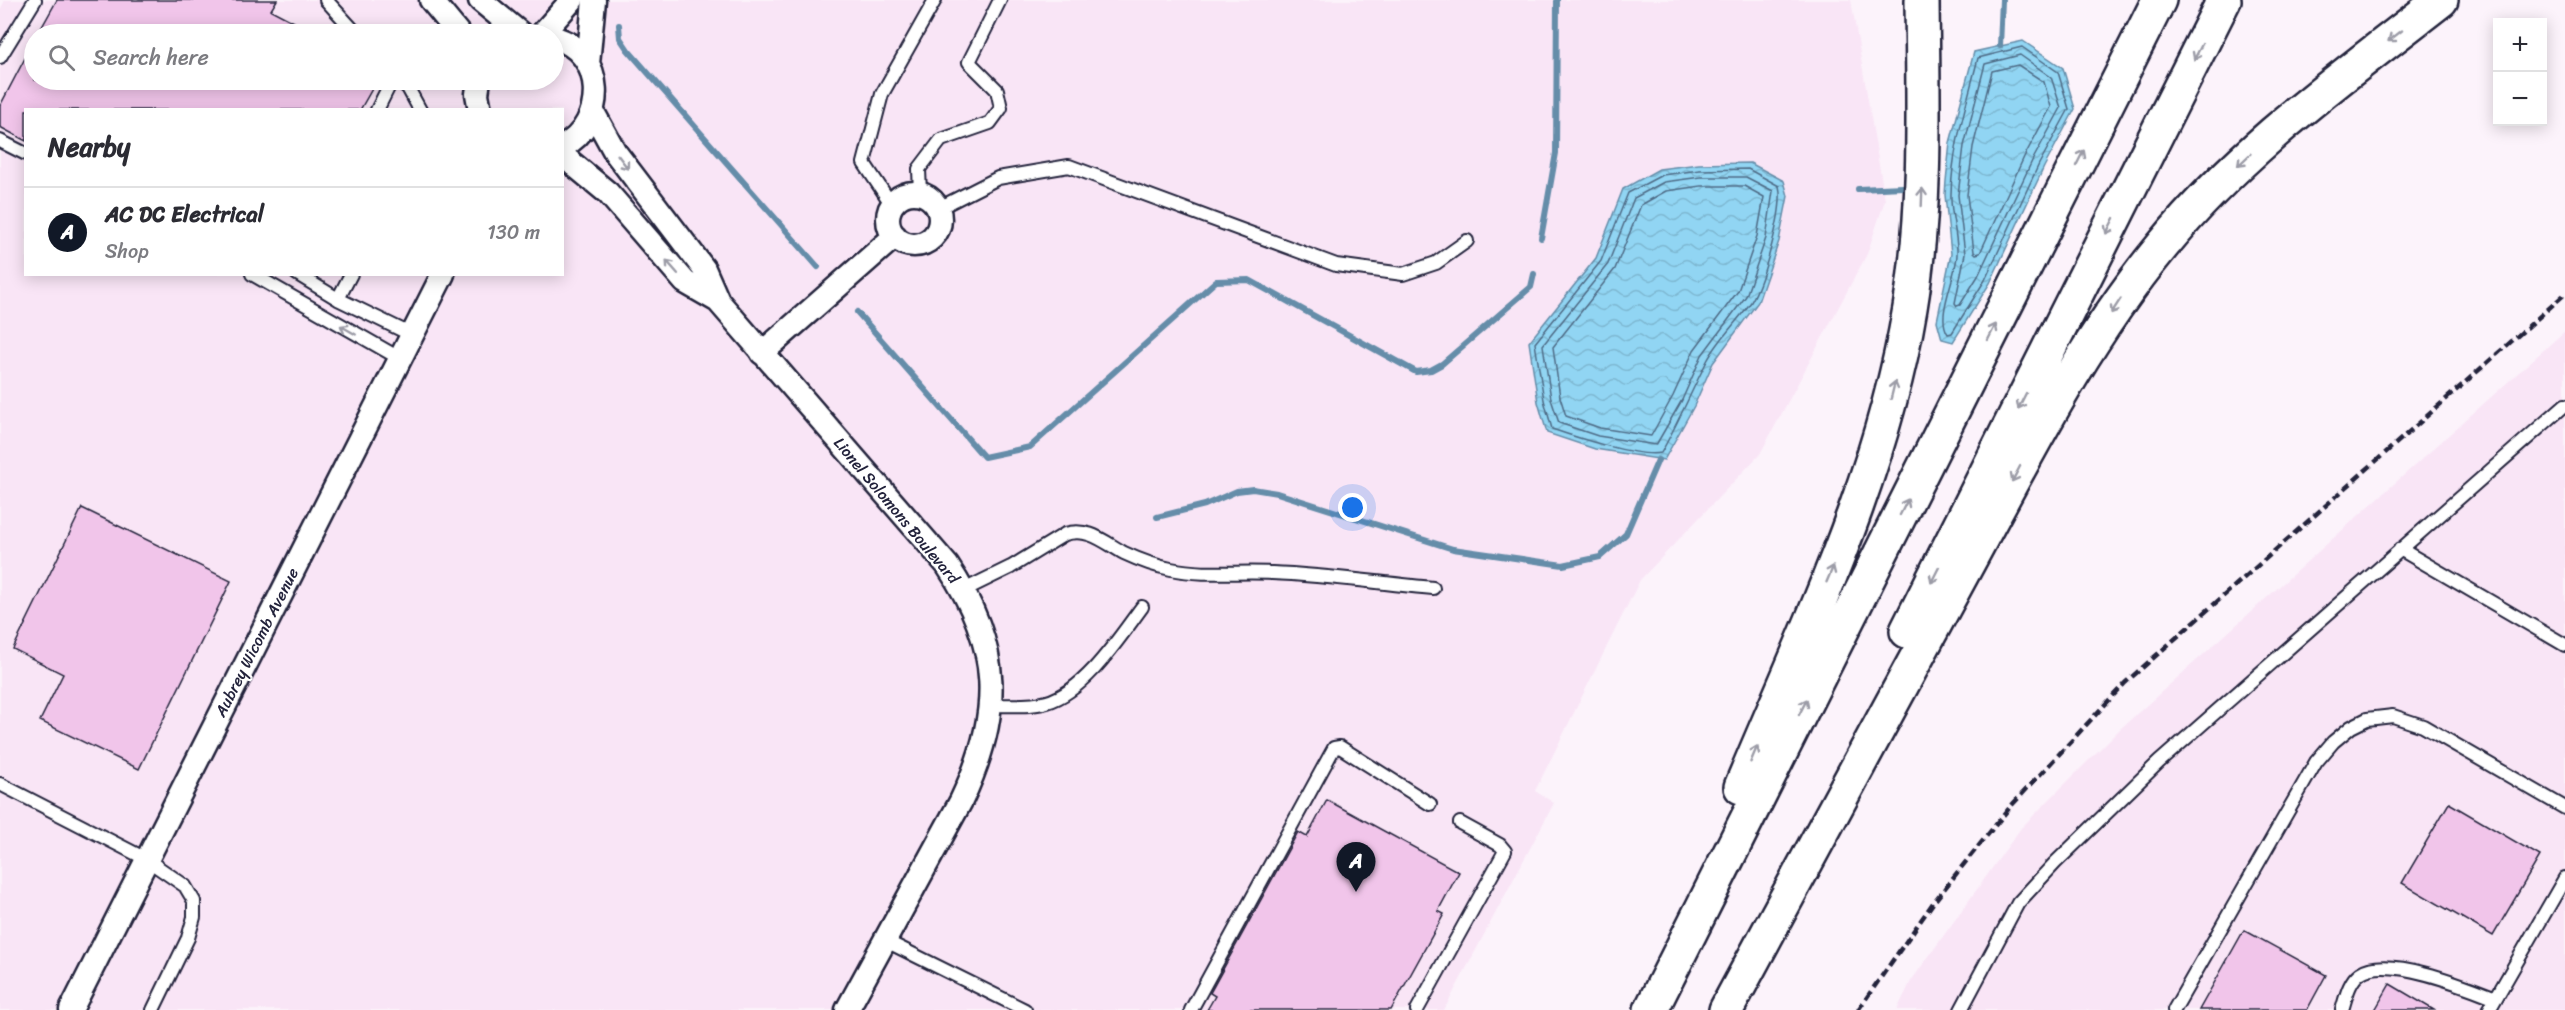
<!DOCTYPE html>
<html lang="en">
<head>
<meta charset="utf-8">
<style>
  body { margin:0; font-family:Sriracha,sans-serif; background:#f2f2f3; color:#2b2b33 }
  .controls { position:absolute; right:18px; top:18px; display:grid; overflow:hidden; border-radius:0px; box-shadow:0 3px 15px #0003 }
  .controls button { width:54px; height:54px; display:grid; place-items:center; padding:0; border:0; border-bottom:2px solid #e1e1e2; background:#fff; color:#2b2b33; font:30px sans-serif }
  .you { position:absolute; left:1353px; top:508px; width:21px; height:21px; margin:-15px; border:4px solid #fff; border-radius:50%; background:#1a73e8; box-shadow:0 0 0 9px #1a73e833 }
  .badge { display:grid; place-items:center; width:39px; height:39px; border-radius:50%; background:#111827; color:#fff; font-size:20px; font-weight:700 }
  .pin { position:absolute; translate:-50% -50px; filter:drop-shadow(0 2px 3px #0008) }
  .pin::after { content:''; position:absolute; top:32px; width:21px; height:18px; background:inherit; clip-path:polygon(0 0,100% 0,50% 100%) }
  .list { margin:0; padding:0; list-style:none }
  h2 { display:flex; justify-content:space-between; align-items:center; height:78px; margin:0; padding:0 24px; font-size:26px }
  h2 small { font-size:20px; font-weight:400; color:#7c7c81 }
  .list li { display:grid; grid-template-columns:39px 1fr auto; gap:18px; align-items:center; box-sizing:border-box; height:90px; padding:0 24px; border-top:2px solid #e1e1e2 }
  .list b { display:block; font-size:22px; white-space:nowrap }
  .list p { margin:0; font-size:20px; white-space:nowrap; color:#7c7c81 }
  .list em { font-size:20px; font-style:normal; color:#7c7c81 }
  .icon { flex:none; width:33px; height:33px; fill:none; stroke:currentColor; stroke-width:2; stroke-linecap:round; stroke-linejoin:round }
  .map { position:relative; flex:none; width:2565px; height:1010px; overflow:hidden }
  .search { position:absolute; background:#fff; box-shadow:0 3px 15px #0003; left:24px; top:24px; width:540px; height:66px; display:flex; align-items:center; gap:15px; box-sizing:border-box; padding:0 21px; border-radius:33px; color:#7c7c81; font-size:22px }
  .panel { position:absolute; background:#fff; box-shadow:0 3px 15px #0003; left:24px; top:108px; width:540px; height:168px; border-radius:0px }
  .map>svg:first-child { display:block }
</style>
</head>
<body>
<div class="map">
<svg width="2565" height="1010" viewBox="0 0 2565 1010">
  <defs>
    <pattern id="water-waves" width="16" height="10" patternUnits="userSpaceOnUse" patternTransform="scale(1.5)"><rect width="16" height="10" fill="#91d5f3"/><path d="M0 5q4-4 8 0t8 0" fill="none" stroke="#7db7d1"/></pattern>
  </defs>
  <rect width="100%" height="100%" fill="#fcf3fb"/>
  <filter id="ink" filterUnits="userSpaceOnUse"><feTurbulence type="fractalNoise" baseFrequency=".0167" numOctaves="2"/><feDisplacementMap in="SourceGraphic" scale="12" xChannelSelector="R" yChannelSelector="G"/><feConvolveMatrix kernelMatrix="1 2 1 2 8 2 1 2 1" color-interpolation-filters="sRGB"/></filter>
  <g filter="url(#ink)">
    <path fill="#f9e5f6" fill-rule="evenodd" d="M5,0H1851L1885,200L1867,254L1760,454L1640,580L1535,791L1554,803L1444,1010H0V10ZM34,34H554V80H34ZM26,110H562V274H26Z
      M2565,331V1010H1897L1911,981L2021,828L2120,729Z"/>
    <path fill="url(#water-waves)" stroke="#658da9" stroke-width="1.5" d="M2023,41L2063,68L2075,109L2044,167L1990,283L1953,342L1942,339L1937,321L1951,254L1945,195L1946,181L1950,143L1974,52Z
      M1750,163L1784,181L1788,196L1779,241L1758,302L1713,363L1694,406L1664,460L1595,449L1547,433L1538,402L1529,342L1596,258L1623,189L1659,169L1699,164Z"/>
    <g fill="none" stroke-linecap="round" stroke-linejoin="round">
      <path stroke="#4e6a85" stroke-width="1.5" d="M2022,47L2058,72L2069,109L2039,164L1985,280L1952,333L1948,334C1935,315 1957,276 1957,254C1958,234 1950,214 1951,194C1952,148 1967,103 1978,58Z
        M2020,55L2051,77L2061,108L2032,161L1978,276L1960,305L1957,306L1955,303L1965,254L1958,195L1964,146L1985,64Z
        M2018,65L2044,82L2051,107L2024,157L1980,253L1976,254L1974,252L1967,195L1973,147L1992,71Z
        M1748,169L1779,186C1785,208 1763,282 1751,302C1737,322 1718,340 1707,361C1691,392 1678,423 1661,453C1640,458 1575,437 1552,429L1544,400L1535,343L1601,261L1628,193L1662,175L1700,170Z
        M1701,177H1746L1773,191L1766,238L1746,296L1702,355L1682,400L1656,445L1598,436L1559,423L1551,399L1543,345L1608,264L1634,198L1664,182Z
        M1701,186H1744L1764,197L1757,236L1738,291L1694,350L1673,396L1651,436L1600,428L1566,416L1560,397L1553,347L1615,269L1641,205L1666,191Z"/>
      <path stroke="#658da9" stroke-width="6" d="M619,25L620,38L628,50L818,267
        M2000,46L2002,0
        M1858,189L1903,187
        M1541,238L1556,153L1557,0
        M857,312L984,457L1030,447L1216,281L1249,280L1416,372L1431,370L1442,364L1531,287L1534,274
        M1157,517L1205,505L1237,491L1253,489L1277,493L1453,549L1563,565L1600,557L1626,534L1658,460"/>
    </g>
    <path fill="#f1c5ea" stroke="#22223b" stroke-width="1.5" d="M57,0H277L271,10L317,34H38Z
      M34,41V80H377L360,110H26V141L0,127V106Z
      M82,508L231,581L139,769L40,721L63,674L13,649Z
      M1327,800L1459,872L1438,911L1444,914L1391,1010H1207L1215,996L1210,993L1298,832L1307,837Z
      M2449,803L2540,856L2493,936L2402,883Z
      M2244,930L2326,975L2307,1010H2199Z
      M2390,984L2434,1010H2375Z"/>
    <g fill="none" stroke-linecap="round" stroke-linejoin="round">
      <defs>
        <path id="service" d="M326,0L357,34
          M0,57L35,0
          M399,80L408,88L420,110
          M377,110L392,80
          M0,141L26,154
          M920,193L919,169L941,140L990,123L1001,108L997,90L969,62L1000,0
          M892,205L864,163L882,94L935,0
          M939,208L998,178L1069,166L1336,265L1403,274L1436,263L1467,241
          M252,274L399,358
          M297,274L338,299L412,335
          M338,299L351,274
          M2400,549L2565,645
          M964,590L1011,567L1065,534C1089,527 1104,542 1124,553C1139,560 1155,566 1171,569C1205,576 1238,571 1272,573C1326,575 1379,583 1433,588
          M991,705C1009,705 1030,707 1047,702C1085,691 1119,638 1142,607
          M0,784L146,859L185,886L194,901V917L188,938L153,1010
          M884,940L1025,1010
          M1191,1010L1334,748L1340,747L1430,804
          M1417,1010L1505,851L1500,845L1460,823
          M1961,1010L2018,903L2055,863L2159,762L2565,405
          M2174,1010L2316,762L2333,742L2351,727L2367,719L2393,716L2423,726L2565,808
          M2342,1010C2346,997 2349,981 2360,973C2387,954 2468,987 2496,998
          M2489,1010L2565,878"/>
        <path id="minor" d="M431,0L459,34
          M480,0L521,34
          M542,34L572,0
          M554,38C606,50 608,124 562,147
          M588,64L594,0
          M479,80L477,94L480,110
          M593,112L615,152L704,269L718,301L947,565C1002,647 1003,713 961,801L847,1010
          M562,155L608,193L685,282L718,301
          M888 219a26 26 0 1 1 52 0a26 26 0 1 1-52 0Z
          M762,353L895,236
          M71,1010L443,274"/>
        <path id="motorway" d="M1907,631L2224,0
          M1741,787C1806,631 1882,477 1910,308C1927,206 1923,103 1922,0
          M1651,1010L2159,0
          M1726,1010C1805,864 1884,718 1963,572C2024,460 2081,344 2163,245C2241,149 2344,76 2441,0"/>
      </defs>
      <use href="#service" stroke="#22223b" stroke-width="16"/>
      <use href="#minor" stroke="#22223b" stroke-width="27"/>
      <use href="#motorway" stroke="#22223b" stroke-width="38"/>
      <use href="#service" stroke="#fff" stroke-width="12"/>
      <use href="#minor" stroke="#fff" stroke-width="22"/>
      <use href="#motorway" stroke="#fff" stroke-width="33"/>
      <path stroke="#22223b" stroke-width="4.5" stroke-dasharray="9 4.5" stroke-linecap="butt" d="M1858,1010L1933,903L1968,859L2011,806L2125,683L2565,294"/>
    </g>
    <defs><path id="oneway-shaft" d="M-6 0H5M1.5-3L5.5 0L1.5 3" fill="none" stroke-width="1.6" stroke-linecap="round" stroke-linejoin="round" transform="scale(1.5)"/></defs>
    <g stroke="#9c9ca7">
      <use href="#oneway-shaft" transform="translate(2395 36) rotate(142)"/>
      <use href="#oneway-shaft" transform="translate(2198 52) rotate(117)"/>
      <use href="#oneway-shaft" transform="translate(2080 158) rotate(-63)"/>
      <use href="#oneway-shaft" transform="translate(2244 160) rotate(136)"/>
      <use href="#oneway-shaft" transform="translate(623 162) rotate(53)"/>
      <use href="#oneway-shaft" transform="translate(1922 197) rotate(-88)"/>
      <use href="#oneway-shaft" transform="translate(2110 226) rotate(117)"/>
      <use href="#oneway-shaft" transform="translate(672 267) rotate(-131)"/>
      <use href="#oneway-shaft" transform="translate(2116 306) rotate(123)"/>
      <use href="#oneway-shaft" transform="translate(348 330) rotate(-150)"/>
      <use href="#oneway-shaft" transform="translate(1992 332) rotate(-63)"/>
      <use href="#oneway-shaft" transform="translate(1893 390) rotate(-76)"/>
      <use href="#oneway-shaft" transform="translate(2022 401) rotate(117)"/>
      <use href="#oneway-shaft" transform="translate(2016 474) rotate(118)"/>
      <use href="#oneway-shaft" transform="translate(1904 507) rotate(-63)"/>
      <use href="#oneway-shaft" transform="translate(1830 574) rotate(-67)"/>
      <use href="#oneway-shaft" transform="translate(1935 575) rotate(117)"/>
      <use href="#oneway-shaft" transform="translate(1803 707) rotate(-63)"/>
      <use href="#oneway-shaft" transform="translate(1754 754) rotate(-67)"/>
    </g>
  </g>
  <g text-anchor="middle" stroke-width="4.5" stroke-linejoin="round" paint-order="stroke">
    <g font-size="16" fill="#22223b" stroke="#fff">
      <text transform="translate(897 510) rotate(50)" y="6">Lionel Solomons Boulevard</text>
      <text transform="translate(256 642) rotate(-63)" y="6">Aubrey Wicomb Avenue</text>
    </g>
  </g>
</svg>
<div class="controls">
<button>+</button>
<button>−</button>
</div>
<div class="you"></div>
<div class="pin badge" style="left:1356px;top:892px">A</div>
<div class="search"><svg class="icon" aria-label="search" viewBox="0 0 24 24"><circle cx="10" cy="10" r="6"/><path d="M15 15l6 6"/></svg>Search here</div>
<section class="panel">
<h2>Nearby<small></small></h2>
<ul class="list">
<li><span class="badge">A</span><div><b>AC DC Electrical</b><p>Shop</p></div><em>130 m</em></li>
</ul>
</section>
</div>
</body>
</html>
